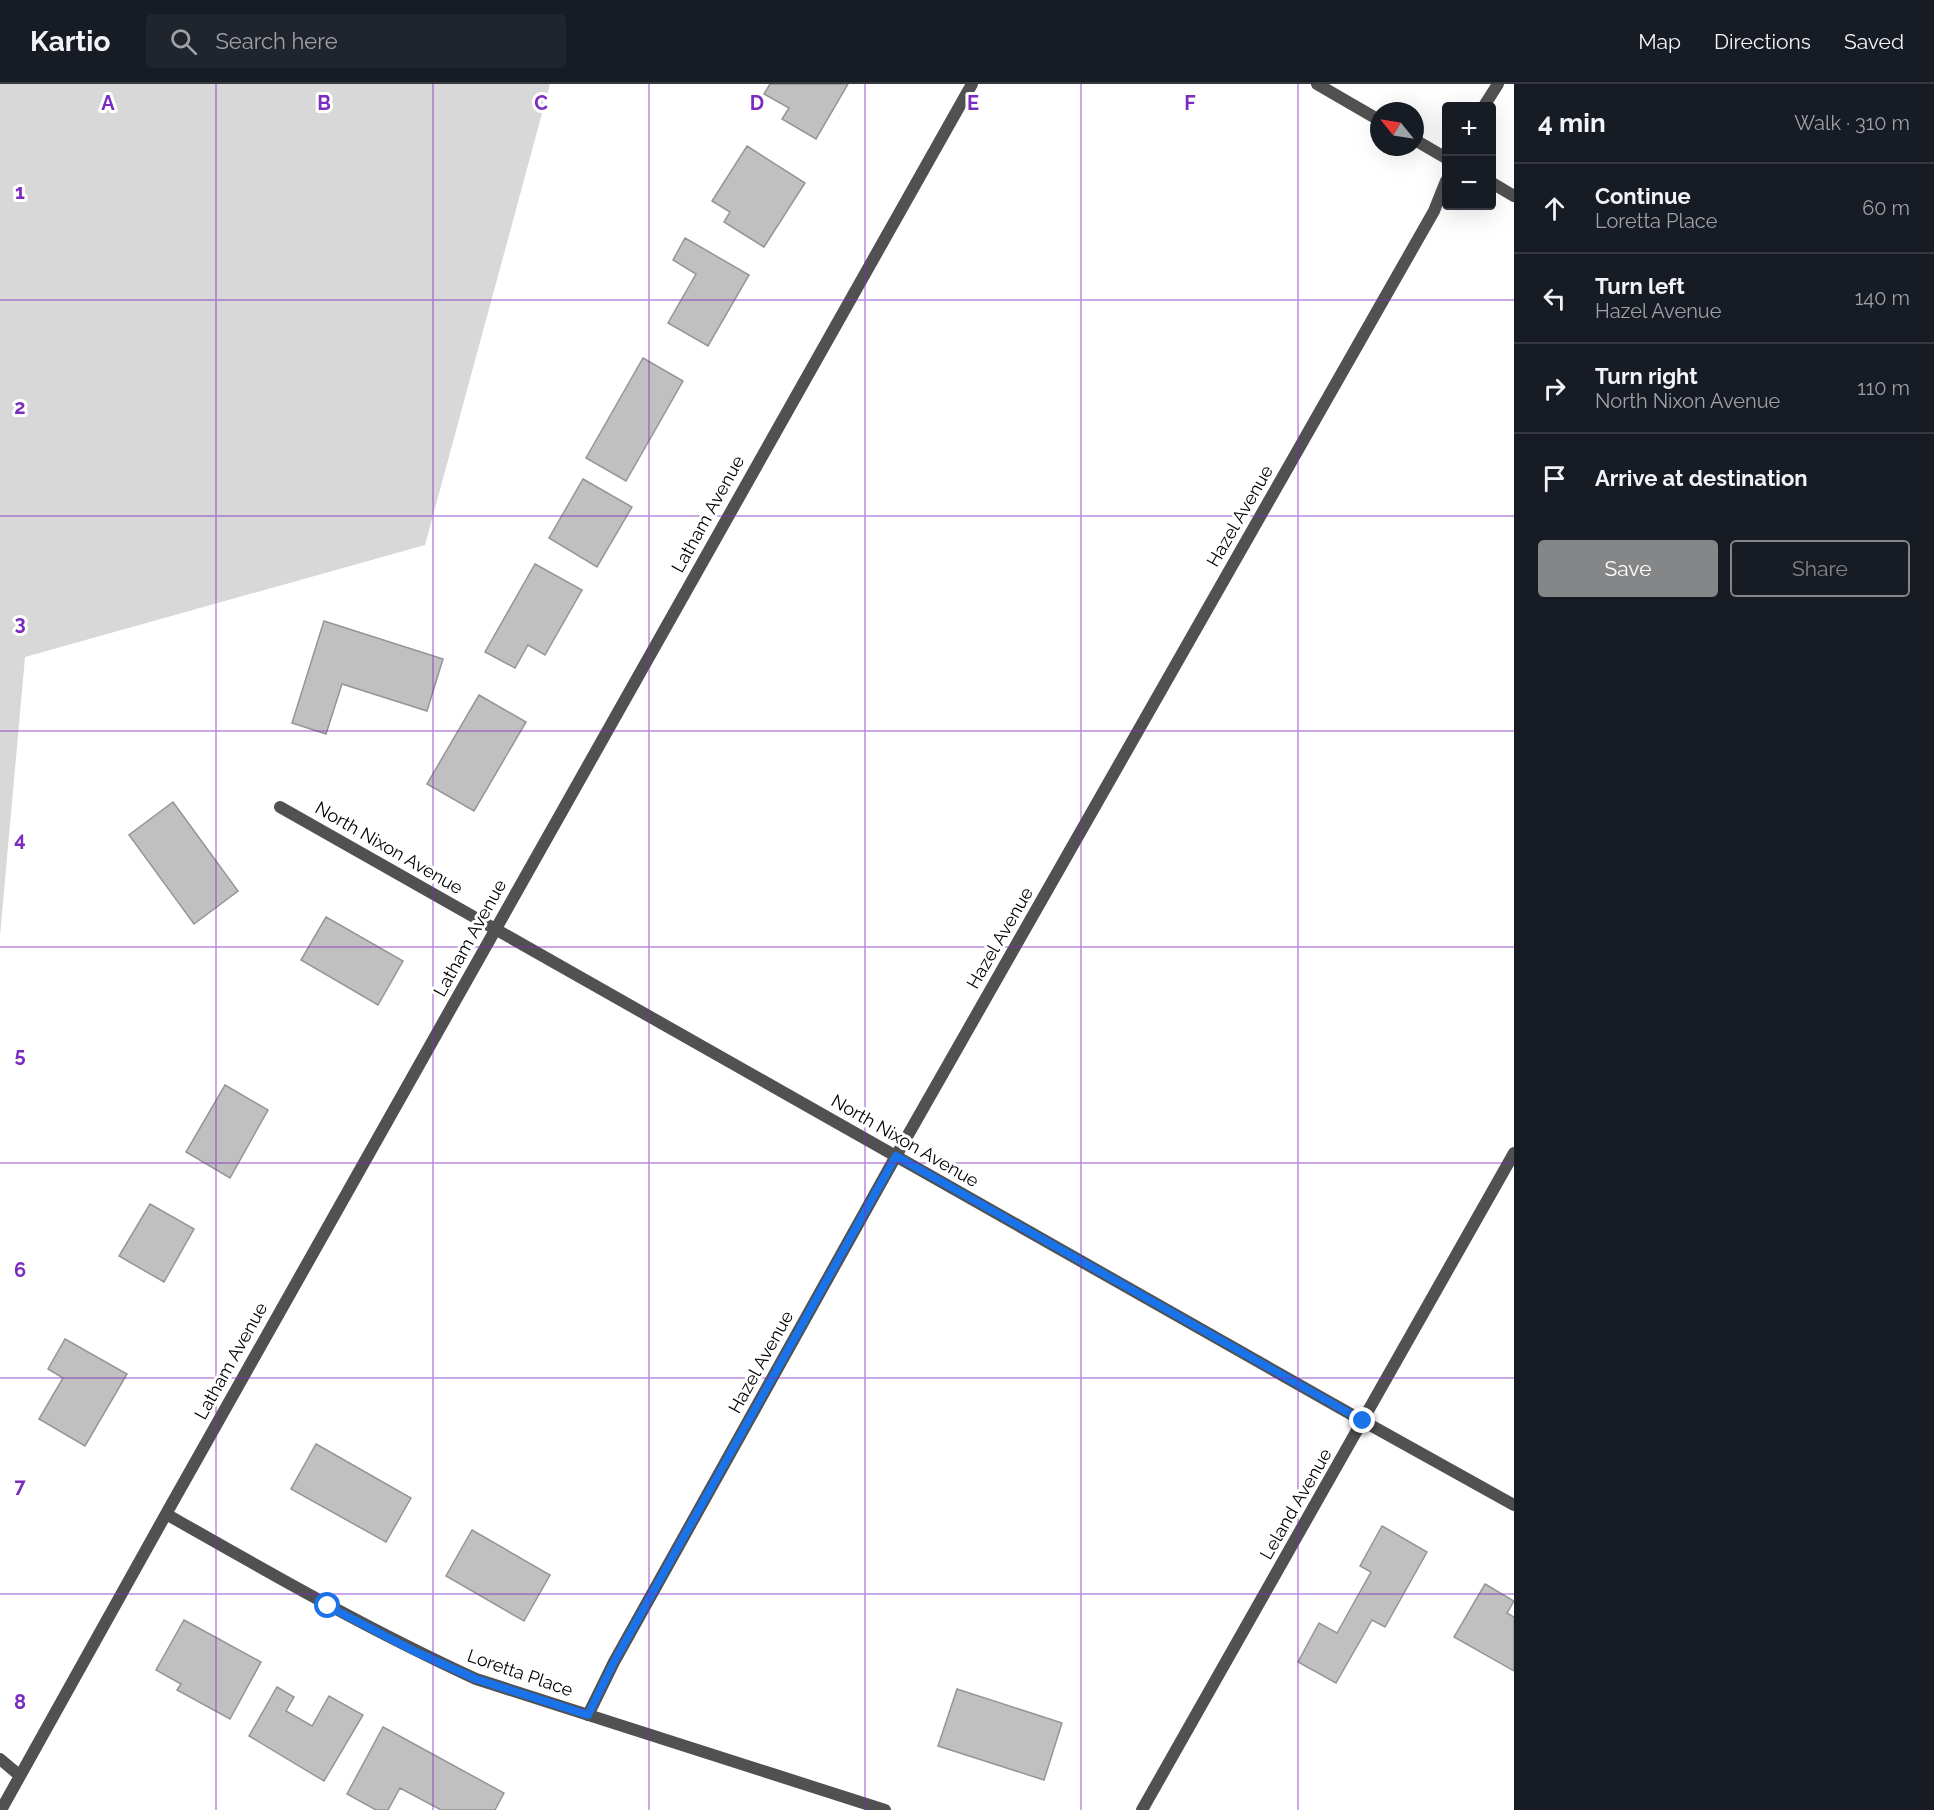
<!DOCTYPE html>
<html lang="en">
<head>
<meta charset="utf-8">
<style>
  body { margin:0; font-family:Raleway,sans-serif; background:#20242c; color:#f1f3f6 }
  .controls { position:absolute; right:18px; top:18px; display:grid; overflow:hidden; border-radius:6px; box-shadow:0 6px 24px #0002 }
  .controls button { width:54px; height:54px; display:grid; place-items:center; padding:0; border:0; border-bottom:2px solid #363941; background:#171b24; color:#f1f3f6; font:30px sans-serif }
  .compass { position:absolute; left:1370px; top:18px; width:54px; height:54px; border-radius:50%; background:#171b24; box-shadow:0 6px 24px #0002; rotate:300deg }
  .stop { position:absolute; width:18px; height:18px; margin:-14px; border:4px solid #1a73e8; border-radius:50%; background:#fff }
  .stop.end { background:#1a73e8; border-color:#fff; box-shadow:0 2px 6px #0008 }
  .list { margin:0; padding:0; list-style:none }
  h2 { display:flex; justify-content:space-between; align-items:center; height:78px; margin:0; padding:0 24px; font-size:26px }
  h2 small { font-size:20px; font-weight:400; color:#9ea1a6 }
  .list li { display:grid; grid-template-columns:39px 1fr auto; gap:18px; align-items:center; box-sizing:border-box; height:90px; padding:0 24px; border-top:2px solid #363941 }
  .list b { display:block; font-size:22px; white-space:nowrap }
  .list p { margin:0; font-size:20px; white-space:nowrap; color:#9ea1a6 }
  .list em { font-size:20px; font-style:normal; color:#9ea1a6 }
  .actions { display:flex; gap:12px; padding:18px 24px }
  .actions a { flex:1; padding:14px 0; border:2px solid #858687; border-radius:6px; text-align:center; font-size:21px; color:#858687 }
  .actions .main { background:#858687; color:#fff }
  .icon { flex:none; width:33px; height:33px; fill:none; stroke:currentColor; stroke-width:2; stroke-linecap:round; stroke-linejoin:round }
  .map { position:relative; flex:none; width:1514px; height:1726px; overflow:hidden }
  header { display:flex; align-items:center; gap:36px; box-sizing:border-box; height:84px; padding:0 30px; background:#171b24; border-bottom:2px solid #363941 }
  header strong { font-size:28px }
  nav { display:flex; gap:33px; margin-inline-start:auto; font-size:21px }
  .search { width:420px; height:54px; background:#20242c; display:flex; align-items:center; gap:15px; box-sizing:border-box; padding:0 21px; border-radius:6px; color:#9ea1a6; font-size:22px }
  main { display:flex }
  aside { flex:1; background:#171b24 }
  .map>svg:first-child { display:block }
</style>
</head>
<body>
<header>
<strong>Kartio</strong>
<div class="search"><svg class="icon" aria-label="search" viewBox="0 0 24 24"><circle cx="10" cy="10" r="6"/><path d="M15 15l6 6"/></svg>Search here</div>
<nav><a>Map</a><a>Directions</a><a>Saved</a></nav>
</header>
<main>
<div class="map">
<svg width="1514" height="1726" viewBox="0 0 1514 1726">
  <rect width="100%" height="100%" fill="#fff"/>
  <path fill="#d8d8d8" d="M0,0H550L425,461L25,573L0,852Z"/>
  <path fill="#c0c0c0" stroke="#959595" stroke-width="1.5" d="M770,0H848L816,55L782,35L789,24L764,10Z
    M747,62L805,99L764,163L724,138L730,128L712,117Z
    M685,154L749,191L708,262L668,239L696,190L673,176Z
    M643,274L683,297L626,397L586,374Z
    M583,395L632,423L597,483L549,454Z
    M535,480L582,506L545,571L528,561L515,584L485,568Z
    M324,537L443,575L427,627L342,600L326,650L292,639Z
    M479,611L526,638L474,727L427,700Z
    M173,718L238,807L194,840L129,751Z
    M326,833L403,877L378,921L301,876Z
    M225,1001L268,1026L230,1094L186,1068Z
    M150,1120L194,1145L164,1198L119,1172Z
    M65,1255L127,1290L85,1362L39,1335L63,1294L48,1285Z
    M316,1360L411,1414L386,1458L291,1405Z
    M1382,1442L1427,1468L1385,1543L1372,1536L1336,1599L1298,1578L1319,1539L1337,1549L1371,1488L1360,1482Z
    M472,1446L550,1491L524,1537L446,1492Z
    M1485,1500L1514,1517L1507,1529L1514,1533V1587L1454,1553Z
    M184,1536L261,1578L230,1635L177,1606L181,1600L156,1586Z
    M277,1603L294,1613L286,1627L312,1642L329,1612L363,1631L324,1697L249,1652Z
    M957,1605L1062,1639L1044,1696L938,1662Z
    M383,1643L504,1709L495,1726H441L400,1704L388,1726H376L347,1710Z"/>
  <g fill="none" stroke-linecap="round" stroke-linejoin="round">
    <path stroke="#515151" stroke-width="12" d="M1317,0L1379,36
      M1484,22L1498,0
      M1415,56L1446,74
      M1492,99L1514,112
      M280,723L1363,1337L1514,1421
      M166,1430C268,1488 369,1546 476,1595L885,1726
      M588,1631L614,1578L896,1072L1434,127L1446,97
      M0,1675L19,1691
      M1,1726L166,1430L972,0
      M1142,1726L1514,1069"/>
  </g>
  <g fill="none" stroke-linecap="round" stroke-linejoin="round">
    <path stroke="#1a73e8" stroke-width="8" d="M328,1522L414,1567L476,1595L588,1631L614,1578L896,1072L1363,1337"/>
  </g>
  <path fill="none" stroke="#7b2cbf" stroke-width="1.5" stroke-opacity="0.55" d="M216,0V1726M433,0V1726M649,0V1726M865,0V1726M1081,0V1726M1298,0V1726M0,216H1514M0,432H1514M0,647H1514M0,863H1514M0,1079H1514M0,1294H1514M0,1510H1514"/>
  <g text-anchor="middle" stroke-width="6" stroke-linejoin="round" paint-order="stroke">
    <g font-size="18" fill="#000" stroke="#fff">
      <text transform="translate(708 430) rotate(-61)" y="6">Latham Avenue</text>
      <text transform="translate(1240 432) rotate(-60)" y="6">Hazel Avenue</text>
      <text transform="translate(389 764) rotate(30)" y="6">North Nixon Avenue</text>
      <text transform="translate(470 854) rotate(-61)" y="6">Latham Avenue</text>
      <text transform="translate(1000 854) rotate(-60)" y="6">Hazel Avenue</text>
      <text transform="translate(905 1057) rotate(30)" y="6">North Nixon Avenue</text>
      <text transform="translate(231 1277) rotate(-61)" y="6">Latham Avenue</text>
      <text transform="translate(761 1278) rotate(-61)" y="6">Hazel Avenue</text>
      <text transform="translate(1296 1420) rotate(-60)" y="6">Leland Avenue</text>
      <text transform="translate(520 1589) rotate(19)" y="6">Loretta Place</text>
    </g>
  </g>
  <g font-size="20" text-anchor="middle" font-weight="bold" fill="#7b2cbf" stroke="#fff" stroke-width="6" stroke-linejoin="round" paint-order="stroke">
    <text x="108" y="26">A</text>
    <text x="324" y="26">B</text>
    <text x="541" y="26">C</text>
    <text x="757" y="26">D</text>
    <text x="973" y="26">E</text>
    <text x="1190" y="26">F</text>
    <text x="20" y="115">1</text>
    <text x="20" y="330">2</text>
    <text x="20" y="546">3</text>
    <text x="20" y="762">4</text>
    <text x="20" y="978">5</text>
    <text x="20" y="1193">6</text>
    <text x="20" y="1409">7</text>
    <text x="20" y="1625">8</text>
  </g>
</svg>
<div class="controls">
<button>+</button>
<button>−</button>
</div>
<svg class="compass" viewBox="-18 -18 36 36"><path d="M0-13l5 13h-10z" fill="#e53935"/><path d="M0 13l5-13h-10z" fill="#9ea1a6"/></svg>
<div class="stop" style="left:328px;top:1522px"></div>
<div class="stop end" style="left:1363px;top:1337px"></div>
</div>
<aside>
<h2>4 min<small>Walk · 310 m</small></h2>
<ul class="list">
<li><svg class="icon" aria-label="ahead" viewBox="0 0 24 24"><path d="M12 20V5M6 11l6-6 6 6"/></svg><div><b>Continue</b><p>Loretta Place</p></div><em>60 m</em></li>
<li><svg class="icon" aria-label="left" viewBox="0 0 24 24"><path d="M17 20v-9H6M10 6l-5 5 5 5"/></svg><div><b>Turn left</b><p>Hazel Avenue</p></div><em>140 m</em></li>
<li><svg class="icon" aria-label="right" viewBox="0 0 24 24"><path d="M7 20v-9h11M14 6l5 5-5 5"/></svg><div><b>Turn right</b><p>North Nixon Avenue</p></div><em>110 m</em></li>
<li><svg class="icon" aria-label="arrive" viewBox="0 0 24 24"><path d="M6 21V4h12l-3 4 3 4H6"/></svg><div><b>Arrive at destination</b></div></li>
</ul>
<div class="actions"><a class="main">Save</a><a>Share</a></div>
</aside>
</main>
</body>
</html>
